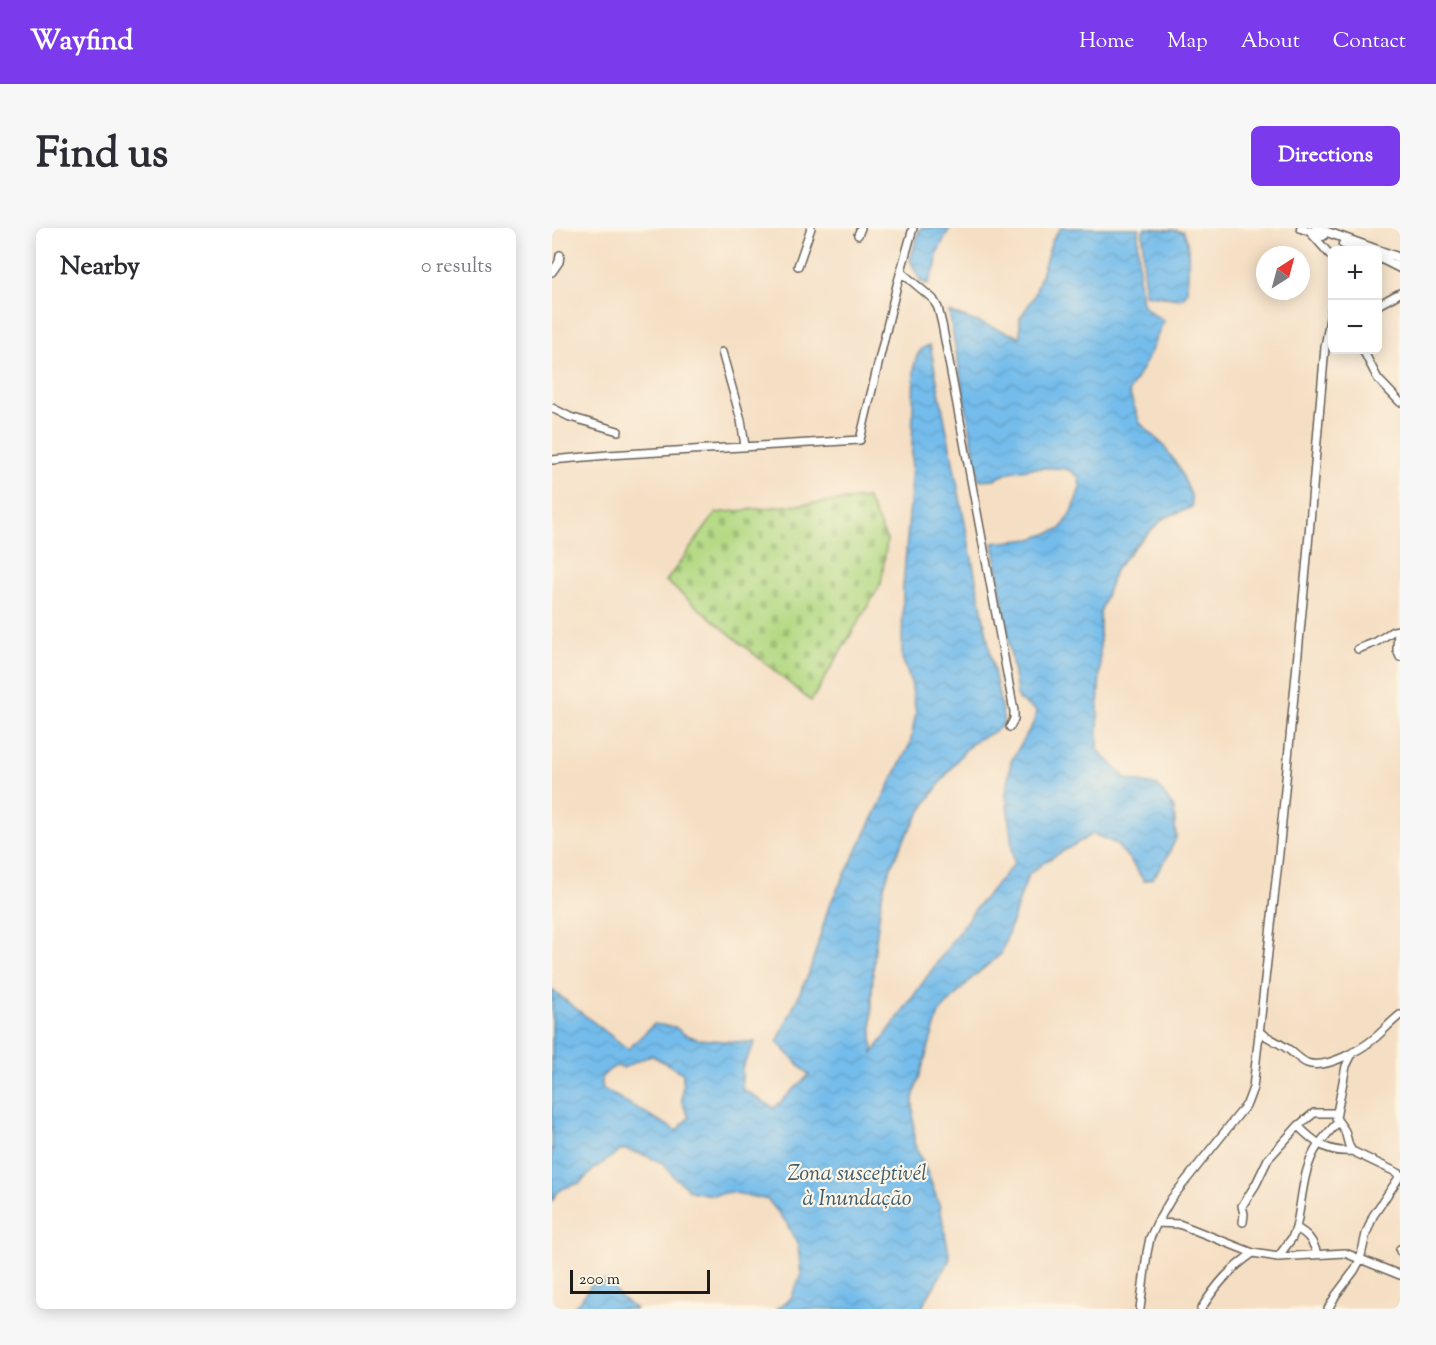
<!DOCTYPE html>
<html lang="en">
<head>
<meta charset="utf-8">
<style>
  body { margin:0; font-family:"Sorts Mill Goudy",serif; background:#f7f7f7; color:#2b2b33 }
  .controls { position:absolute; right:18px; top:18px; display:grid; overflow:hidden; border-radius:9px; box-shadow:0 3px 15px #0003 }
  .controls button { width:54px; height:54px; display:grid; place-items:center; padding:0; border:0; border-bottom:2px solid #e1e1e2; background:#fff; color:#2b2b33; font:30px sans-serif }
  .compass { position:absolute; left:704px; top:18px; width:54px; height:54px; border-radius:50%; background:#fff; box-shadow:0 3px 15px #0003; rotate:36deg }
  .scale { position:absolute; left:18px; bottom:15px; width:140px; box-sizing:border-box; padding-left:6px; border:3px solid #1c1c1c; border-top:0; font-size:16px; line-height:21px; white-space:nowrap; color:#1c1c1c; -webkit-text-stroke:4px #fcf5e5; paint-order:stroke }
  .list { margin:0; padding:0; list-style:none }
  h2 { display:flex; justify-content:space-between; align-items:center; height:78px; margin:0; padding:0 24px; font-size:26px }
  h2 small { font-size:20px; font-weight:400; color:#7c7c81 }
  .map { position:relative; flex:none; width:848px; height:1081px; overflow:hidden; border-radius:9px }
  header { display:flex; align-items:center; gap:36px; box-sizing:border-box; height:84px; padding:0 30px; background:#7c3aed; color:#fff }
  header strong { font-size:28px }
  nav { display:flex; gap:33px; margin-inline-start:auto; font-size:21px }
  .intro { display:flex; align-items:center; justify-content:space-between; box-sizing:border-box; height:144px; padding:0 36px }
  h1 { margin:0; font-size:42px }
  .button { padding:15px 27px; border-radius:9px; background:#7c3aed; color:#fff; font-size:21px; font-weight:700 }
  main { display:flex; gap:36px; padding:0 36px }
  aside { flex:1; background:#fff; border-radius:9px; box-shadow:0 3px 15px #0003 }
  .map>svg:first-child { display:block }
</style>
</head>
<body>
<header>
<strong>Wayfind</strong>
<nav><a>Home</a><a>Map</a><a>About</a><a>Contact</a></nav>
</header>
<div class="intro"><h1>Find us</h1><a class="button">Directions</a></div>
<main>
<aside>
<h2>Nearby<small>0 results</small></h2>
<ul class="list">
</ul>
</aside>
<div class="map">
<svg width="848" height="1081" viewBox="0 0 848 1081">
  <defs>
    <pattern id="cemetery-stones" width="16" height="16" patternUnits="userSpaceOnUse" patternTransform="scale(1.5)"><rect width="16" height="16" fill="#b3d983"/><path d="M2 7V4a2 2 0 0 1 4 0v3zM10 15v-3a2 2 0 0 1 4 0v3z" fill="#99ba71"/></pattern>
    <pattern id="water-waves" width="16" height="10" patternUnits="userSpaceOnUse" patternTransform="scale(1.5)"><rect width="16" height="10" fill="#73bceb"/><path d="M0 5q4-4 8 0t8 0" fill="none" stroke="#63a1c9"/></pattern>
  </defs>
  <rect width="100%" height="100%" fill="#fcf5e5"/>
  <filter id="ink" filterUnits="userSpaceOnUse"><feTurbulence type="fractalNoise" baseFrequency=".0167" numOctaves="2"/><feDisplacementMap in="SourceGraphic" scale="12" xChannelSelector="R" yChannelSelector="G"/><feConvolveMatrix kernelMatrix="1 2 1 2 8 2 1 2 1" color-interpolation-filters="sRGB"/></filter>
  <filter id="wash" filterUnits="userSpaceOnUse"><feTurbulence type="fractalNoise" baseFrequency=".008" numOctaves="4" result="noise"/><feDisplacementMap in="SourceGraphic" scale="24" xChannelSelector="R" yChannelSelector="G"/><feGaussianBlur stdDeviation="1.35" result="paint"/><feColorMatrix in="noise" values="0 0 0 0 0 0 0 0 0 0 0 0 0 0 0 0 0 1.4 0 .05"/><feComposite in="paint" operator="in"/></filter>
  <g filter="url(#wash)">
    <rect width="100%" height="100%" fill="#f5dfc4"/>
    <path fill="url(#cemetery-stones)" stroke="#687a50" stroke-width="1.5" d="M315,270L335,312L329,356L259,473L114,353L164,285Z"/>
    <path fill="url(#water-waves)" stroke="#486c84" stroke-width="1.5" fill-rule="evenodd" d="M368,0H398L385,25L384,38L376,56L369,54L358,32Z
      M508,0H588L586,3L587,52L590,76L602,87L612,92L595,132L577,164L588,195L610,216L626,238L639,267L640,279L612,290L583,318L563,342L548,385V443L546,480V522L574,551L606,558L622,580L624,610L614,631L601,650L592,653L579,633L563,615L541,606L494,633L476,647L449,726L421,749L387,785L361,870L362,915L376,946L388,979L398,1031L371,1077V1081H225L239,1070L249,1047L246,1018L234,994L216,972L179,964L159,967L139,963L122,949L111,935L92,927L74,922H69L42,941L28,955L12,960L5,965L0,973V762L76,821L102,796L123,799L132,806L146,811L186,814H203L190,840V861L222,880L257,847L225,814L257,745L277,678L358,516L364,485L359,454L350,430L351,359L359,263L362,138C365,127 367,120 378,117L452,494C443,507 438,505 426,511C416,517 407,529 401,538C377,569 351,608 337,644C330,660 328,680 326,697C320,740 318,782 321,825L423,681L462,636L454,566L459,533L482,494L484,483L466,471L441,315L480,311L509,301L520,284L528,260L527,249L515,241L502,240H480L458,244L443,251L427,252L397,84L468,109V90L482,69L500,13ZM99,827L131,845L130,874L137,889L125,903L51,861L49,850L57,842L64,838L71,840Z
      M593,0L631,3C640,17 635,47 635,64L631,70L627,71L592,66L591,3Z
      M54,1053L60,1057L65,1066L83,1081H20L29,1072L41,1054Z"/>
  </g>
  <g filter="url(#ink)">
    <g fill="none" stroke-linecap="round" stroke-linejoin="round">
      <defs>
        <path id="minor" d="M758,4L780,29
          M306,7L309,0
          M246,38L259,0
          M0,44L7,34L8,27
          M349,44L381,71L386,80L390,96L462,483V491L458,499
          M826,77L848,65
          M811,122L826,151L848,174
          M170,124L189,192L193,218
          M0,180L18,189L66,203
          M0,232L56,227L308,212L345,57L361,0
          M846,402L845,422L848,429
          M806,421L824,414L841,403L848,402
          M707,804C717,810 727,815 736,821C742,825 748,832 755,835C774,842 810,821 824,809C832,802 839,794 848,787
          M801,824L794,838L784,890L793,903L797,918L800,923L848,946
          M746,898C762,914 775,925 800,923
          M691,994L692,986L690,978L704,956L716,931L746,898L762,885H784
          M605,995L627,996L701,1025L726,1029L793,1025L848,1047
          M848,1023V1021
          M765,1026C761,1013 756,1006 744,1000C750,975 750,947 762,924C768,913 777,904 786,894
          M726,1029L740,1010L744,1000
          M588,1081L595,1025L598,1010L605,995L619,971L695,876L701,860L727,625L754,341L773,119L780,79
          M649,1081C664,1057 678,1041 701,1025
          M776,1081L784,1067L802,1043L808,1032L814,1006L821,988L848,948"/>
        <path id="major" d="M749,0L771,8
          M764,0L848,30
          M791,16L808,22
          M826,29L848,40"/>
      </defs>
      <use href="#minor" stroke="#686057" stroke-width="10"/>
      <use href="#major" stroke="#686057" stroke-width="11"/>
      <use href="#minor" stroke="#fff" stroke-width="7"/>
      <use href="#major" stroke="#fff" stroke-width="8"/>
    </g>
  </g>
  <g text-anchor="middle" stroke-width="4.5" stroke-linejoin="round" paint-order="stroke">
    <g font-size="22" font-style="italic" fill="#3f5c6f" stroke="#fcf5e5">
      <text x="305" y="952">Zona susceptivél<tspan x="305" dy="25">à Inundação</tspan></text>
    </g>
  </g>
</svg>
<div class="controls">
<button>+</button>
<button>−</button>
</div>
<svg class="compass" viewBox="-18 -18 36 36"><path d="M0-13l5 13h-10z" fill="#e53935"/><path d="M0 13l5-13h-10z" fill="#7c7c81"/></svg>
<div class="scale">200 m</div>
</div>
</main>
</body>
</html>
